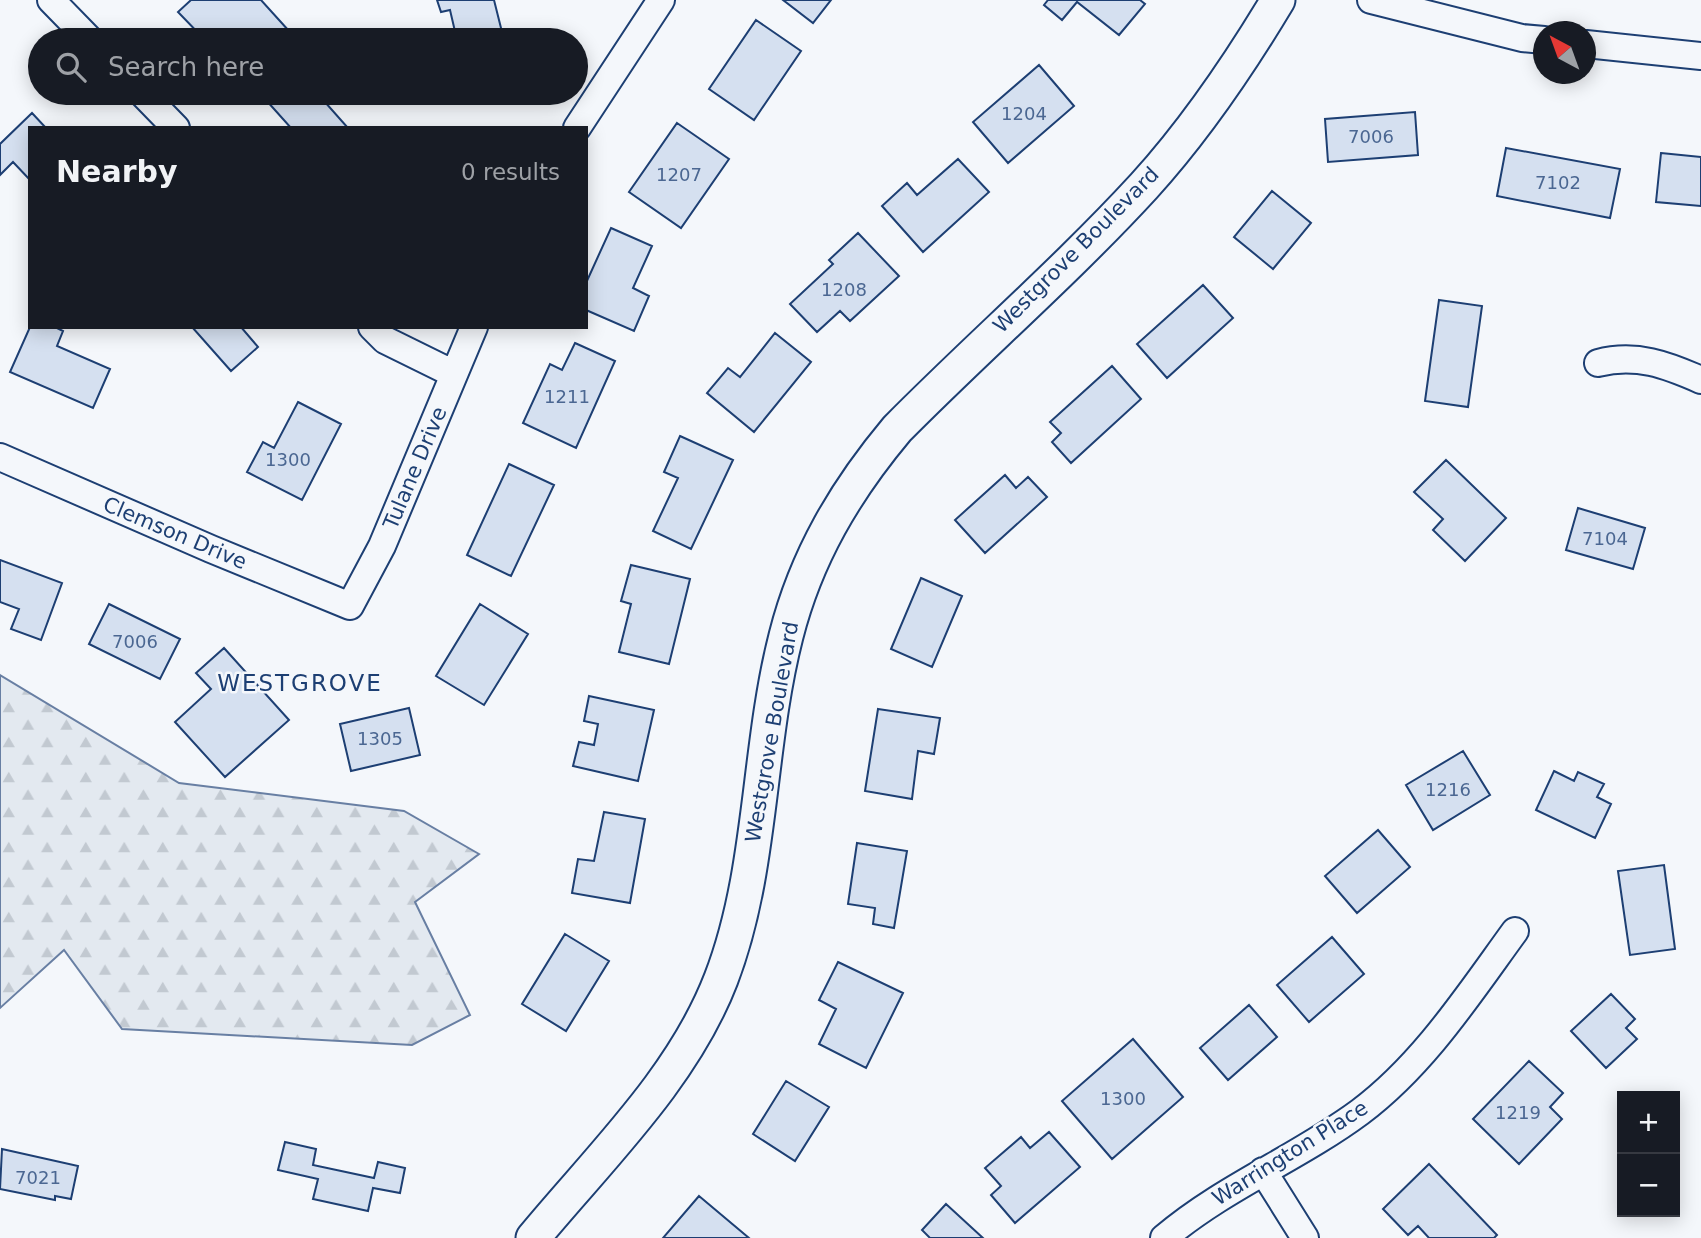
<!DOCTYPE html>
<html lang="en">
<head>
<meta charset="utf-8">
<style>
  body { margin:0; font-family:"DejaVu Sans",sans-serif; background:#242831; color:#f1f3f6 }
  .controls { position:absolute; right:21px; bottom:21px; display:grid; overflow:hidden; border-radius:0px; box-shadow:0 4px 18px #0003 }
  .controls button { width:63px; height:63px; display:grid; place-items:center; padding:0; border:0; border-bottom:2px solid #363941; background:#171b24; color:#f1f3f6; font:35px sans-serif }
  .compass { position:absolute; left:1533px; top:21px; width:63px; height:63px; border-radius:50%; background:#171b24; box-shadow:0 4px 18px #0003; rotate:319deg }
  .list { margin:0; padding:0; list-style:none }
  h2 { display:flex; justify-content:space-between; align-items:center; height:91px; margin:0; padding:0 28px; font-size:30px }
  h2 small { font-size:23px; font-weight:400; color:#9ea1a6 }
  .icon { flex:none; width:38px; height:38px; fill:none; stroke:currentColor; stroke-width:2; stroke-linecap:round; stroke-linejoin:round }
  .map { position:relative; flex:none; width:1701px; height:1238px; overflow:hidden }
  .search { position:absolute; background:#171b24; box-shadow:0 4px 18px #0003; left:28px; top:28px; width:560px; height:77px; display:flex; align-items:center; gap:18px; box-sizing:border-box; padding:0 24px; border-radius:38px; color:#9ea1a6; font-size:26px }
  .panel { position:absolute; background:#171b24; box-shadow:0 4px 18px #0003; left:28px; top:126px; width:560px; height:203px; border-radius:0px }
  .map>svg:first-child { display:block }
</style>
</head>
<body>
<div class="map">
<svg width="1701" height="1238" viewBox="0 0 1701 1238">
  <defs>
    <pattern id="forest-firs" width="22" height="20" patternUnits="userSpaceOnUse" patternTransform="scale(1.75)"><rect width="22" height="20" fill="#e3e9f0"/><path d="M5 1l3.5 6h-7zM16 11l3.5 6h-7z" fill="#c2c9d1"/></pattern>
  </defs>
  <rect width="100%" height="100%" fill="#f4f7fb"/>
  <path fill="url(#forest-firs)" stroke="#687fa3" stroke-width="2" d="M0,675L179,783L404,811L479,854L415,902L470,1015L412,1045L122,1029L64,950L0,1008Z"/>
  <path fill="#d5e0f0" stroke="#1d3f73" stroke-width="2" d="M191,0H261L289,31L279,40H205L178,12Z
    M437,0H494L504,40H457L450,10L441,12Z
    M783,0H831L813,23Z
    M1048,0H1140L1145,4L1119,35L1077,2L1062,20L1044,5Z
    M756,20L801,51L754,120L709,89Z
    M1039,65L1074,106L1008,163L973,122Z
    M274,93H317L348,128H291L266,100Z
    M1415,112L1418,155L1328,162L1325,119Z
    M32,113L46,128H30V180L13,162L0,175V144Z
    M677,123L729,159L681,228L629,192Z
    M1506,148L1620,169L1610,218L1497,196Z
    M1661,153L1701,157V206L1656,202Z
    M958,159L989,192L923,252L882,206L907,183L917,195Z
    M1272,191L1311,223L1273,269L1234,237Z
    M611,228L652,246L633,288L649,296L634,331L586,310V283Z
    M858,233L899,276L850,321L840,311L817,332L790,304L833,264L829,260Z
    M1203,285L1233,318L1167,378L1137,344Z
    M1439,300L1482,306L1468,407L1425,401Z
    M30,327H55L63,331L57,346L110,369L93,408L10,372Z
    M192,327H241L258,347L231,371Z
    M775,333L811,362L754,432L707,393L728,368L740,377Z
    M575,343L615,361L576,448L523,423L550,364L562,370Z
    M1112,366L1141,399L1071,463L1052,442L1061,433L1050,422Z
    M298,402L341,424L302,500L247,472L263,442L274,448Z
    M680,436L733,460L691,549L653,531L678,478L664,472Z
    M1446,460L1506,518L1465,561L1433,530L1443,519L1414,492Z
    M509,464L554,485L511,576L467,555Z
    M1005,475L1016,488L1028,477L1047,497L985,553L955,520Z
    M1578,508L1645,528L1633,569L1566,550Z
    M0,560L62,583L41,640L11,629L19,609L0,602Z
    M631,565L690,579L669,664L619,652L631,604L621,601Z
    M921,578L962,596L932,667L891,649Z
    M109,604L180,639L160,679L89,644Z
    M480,604L528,634L484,705L436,676Z
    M224,648L289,720L225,777L175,722L211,689L196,673Z
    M589,696L654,710L638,781L573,766L579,742L594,745L598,724L584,721Z
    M409,708L420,755L351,771L340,724Z
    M878,709L940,718L934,754L918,751L912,799L865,791Z
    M1463,751L1490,795L1433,830L1406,785Z
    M1554,771L1574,781L1578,772L1604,784L1597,797L1611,804L1595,838L1536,810Z
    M604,812L645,819L630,903L572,893L578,859L594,861Z
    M1378,830L1410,867L1357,913L1325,876Z
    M857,843L907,851L894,928L873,924L875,908L848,904Z
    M1664,865L1675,949L1630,955L1618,871Z
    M565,934L609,961L566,1031L522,1004Z
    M1332,937L1364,974L1309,1022L1277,985Z
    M838,962L903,993L866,1068L819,1044L836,1009L819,1000Z
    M1611,994L1635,1019L1626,1028L1637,1039L1606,1068L1571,1031Z
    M1249,1005L1277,1037L1228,1080L1200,1048Z
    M1133,1039L1183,1097L1112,1159L1062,1101Z
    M1529,1061L1563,1093L1550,1107L1562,1119L1519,1164L1473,1119Z
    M786,1081L829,1107L795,1161L753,1134Z
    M1049,1132L1080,1167L1015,1223L991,1195L1001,1186L985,1168L1021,1137L1030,1148Z
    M285,1142L316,1149L313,1165L374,1178L378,1162L405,1168L400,1193L373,1188L368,1211L313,1199L318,1179L278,1170Z
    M2,1149L78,1166L71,1199L55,1196V1200L0,1189Z
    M1429,1164L1497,1235L1494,1238H1429L1418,1226L1408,1235L1383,1209Z
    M699,1196L749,1238H663Z
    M946,1204L983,1238H930L922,1230Z"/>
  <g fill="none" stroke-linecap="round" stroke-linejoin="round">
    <defs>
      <path id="minor" d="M51,0L90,40
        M1371,0L1522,38L1544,40
        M1586,44L1701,56
        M142,93L176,128
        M577,128L661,0
        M372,327L385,340L454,374
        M1598,363C1636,353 1667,365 1701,380
        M0,457L211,549L350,606L382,546L474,327
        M1263,1171L1305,1238
        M1164,1238C1224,1187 1298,1158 1360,1112C1424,1064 1469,994 1515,931"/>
      <path id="tertiary" d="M533,1238C600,1157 683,1078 721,979C763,870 757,749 786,636C806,557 845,491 897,429C978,347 1066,271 1144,186C1195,130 1239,65 1278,0"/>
    </defs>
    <use href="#minor" stroke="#1d3f73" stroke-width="30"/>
    <use href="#tertiary" stroke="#1d3f73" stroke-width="37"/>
    <use href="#minor" stroke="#f4f7fb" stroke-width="26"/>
    <use href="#tertiary" stroke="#f4f7fb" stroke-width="33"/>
  </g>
  <g text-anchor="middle" stroke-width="5" stroke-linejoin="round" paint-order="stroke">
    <g font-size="18" fill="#4b6792">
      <text x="1024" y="120">1204</text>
      <text x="1371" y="143">7006</text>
      <text x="679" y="181">1207</text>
      <text x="1558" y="189">7102</text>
      <text x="844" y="296">1208</text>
      <text x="567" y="403">1211</text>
      <text x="288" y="466">1300</text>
      <text x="1605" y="545">7104</text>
      <text x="135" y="648">7006</text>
      <text x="380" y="745">1305</text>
      <text x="1448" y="796">1216</text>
      <text x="1123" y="1105">1300</text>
      <text x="1518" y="1119">1219</text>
      <text x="38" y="1184">7021</text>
    </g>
    <g font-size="21" fill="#1d3f73" stroke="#f4f7fb">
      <text transform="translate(1076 250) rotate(-45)" y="7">Westgrove Boulevard</text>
      <text transform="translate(415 468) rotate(-67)" y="7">Tulane Drive</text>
      <text transform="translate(175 533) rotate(23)" y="7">Clemson Drive</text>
      <text transform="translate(772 732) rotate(-80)" y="7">Westgrove Boulevard</text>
      <text transform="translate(1290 1153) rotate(-32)" y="7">Warrington Place</text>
    </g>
    <g font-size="23" letter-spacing="2" fill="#1d3f73" stroke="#f4f7fb">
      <text x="300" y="691">WESTGROVE</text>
    </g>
  </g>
</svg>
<div class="controls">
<button>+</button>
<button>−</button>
</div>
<svg class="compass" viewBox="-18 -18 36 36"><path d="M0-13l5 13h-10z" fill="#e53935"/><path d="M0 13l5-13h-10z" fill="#9ea1a6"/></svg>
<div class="search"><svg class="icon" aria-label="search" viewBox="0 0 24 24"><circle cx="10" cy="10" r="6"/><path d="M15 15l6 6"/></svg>Search here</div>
<section class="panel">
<h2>Nearby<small>0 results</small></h2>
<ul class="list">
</ul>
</section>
</div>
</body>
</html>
